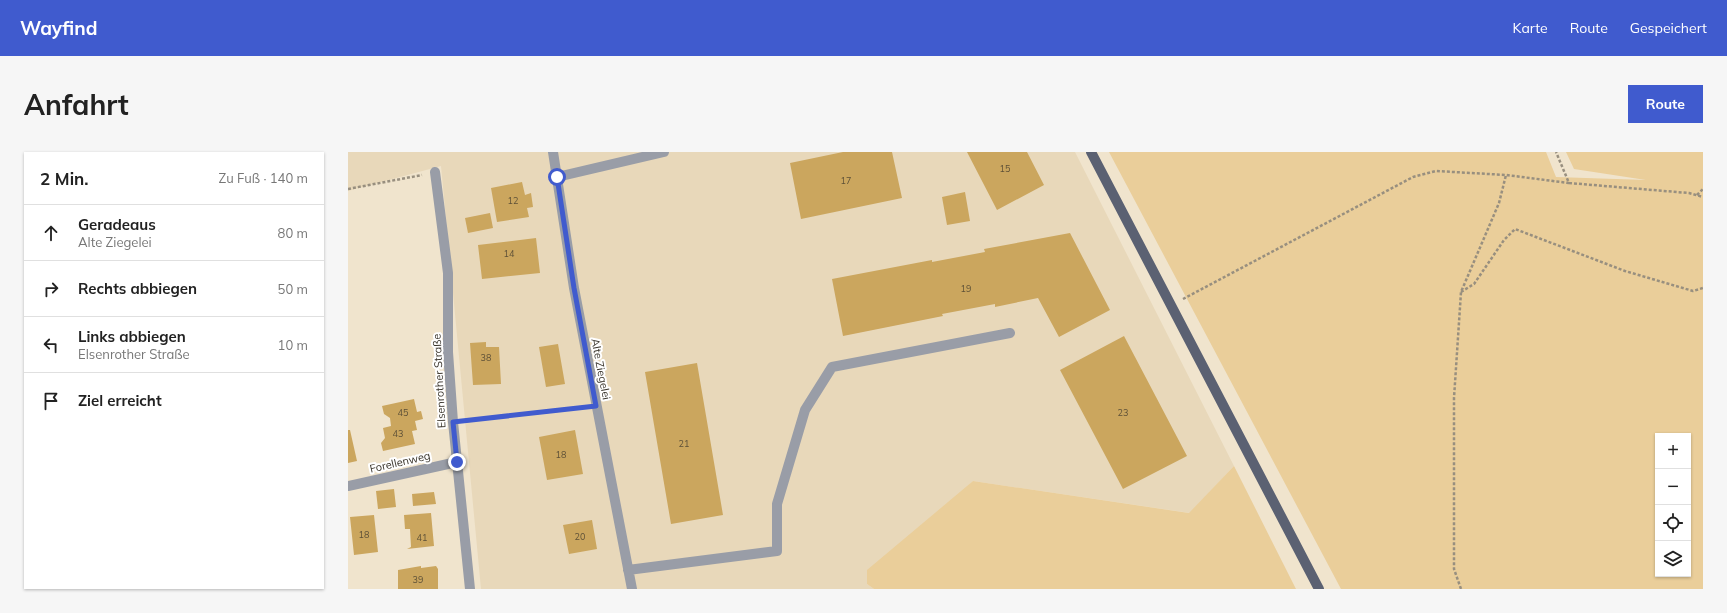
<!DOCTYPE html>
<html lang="de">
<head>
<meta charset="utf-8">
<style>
  body { margin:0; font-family:Mulish,sans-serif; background:#f6f6f6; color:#222 }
  .controls { position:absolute; right:12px; bottom:12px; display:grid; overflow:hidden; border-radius:0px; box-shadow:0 1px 3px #0004 }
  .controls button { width:36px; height:36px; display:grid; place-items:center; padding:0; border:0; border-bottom:1px solid #e0e0e0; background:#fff; color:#222; font:20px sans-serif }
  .stop { position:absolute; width:12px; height:12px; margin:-9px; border:3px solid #405bce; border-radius:50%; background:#fff }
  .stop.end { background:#405bce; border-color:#fff; box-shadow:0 1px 4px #0008 }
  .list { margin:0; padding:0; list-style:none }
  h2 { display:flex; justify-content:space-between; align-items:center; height:52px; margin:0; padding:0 16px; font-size:17px }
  h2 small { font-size:13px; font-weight:400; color:#767676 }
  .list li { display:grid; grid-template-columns:26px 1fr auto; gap:12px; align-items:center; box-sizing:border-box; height:56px; padding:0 16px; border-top:1px solid #e0e0e0 }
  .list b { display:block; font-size:15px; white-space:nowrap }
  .list p { margin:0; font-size:13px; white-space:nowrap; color:#767676 }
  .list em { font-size:13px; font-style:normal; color:#767676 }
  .icon { flex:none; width:22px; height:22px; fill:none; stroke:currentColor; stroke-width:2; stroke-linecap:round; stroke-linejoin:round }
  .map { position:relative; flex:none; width:1355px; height:437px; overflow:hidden; border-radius:0px }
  header { display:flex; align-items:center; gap:24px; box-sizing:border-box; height:56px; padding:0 20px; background:#405bce; color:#fff }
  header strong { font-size:19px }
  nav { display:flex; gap:22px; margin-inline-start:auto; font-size:14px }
  .intro { display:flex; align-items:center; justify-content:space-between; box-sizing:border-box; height:96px; padding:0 24px }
  h1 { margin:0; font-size:28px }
  .button { padding:10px 18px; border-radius:0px; background:#405bce; color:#fff; font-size:14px; font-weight:700 }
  main { display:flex; gap:24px; padding:0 24px }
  aside { flex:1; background:#fff; border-radius:0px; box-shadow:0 1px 3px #0004 }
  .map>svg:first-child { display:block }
</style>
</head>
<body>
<header>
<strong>Wayfind</strong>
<nav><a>Karte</a><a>Route</a><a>Gespeichert</a></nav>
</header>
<div class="intro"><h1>Anfahrt</h1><a class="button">Route</a></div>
<main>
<aside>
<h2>2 Min.<small>Zu Fuß · 140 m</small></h2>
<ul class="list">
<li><svg class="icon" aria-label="ahead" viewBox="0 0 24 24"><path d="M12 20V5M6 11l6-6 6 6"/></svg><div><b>Geradeaus</b><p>Alte Ziegelei</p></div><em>80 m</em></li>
<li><svg class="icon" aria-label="right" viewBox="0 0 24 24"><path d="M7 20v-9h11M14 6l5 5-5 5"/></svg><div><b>Rechts abbiegen</b></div><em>50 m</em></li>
<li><svg class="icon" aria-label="left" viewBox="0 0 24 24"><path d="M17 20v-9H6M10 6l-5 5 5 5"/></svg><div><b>Links abbiegen</b><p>Elsenrother Straße</p></div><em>10 m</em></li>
<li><svg class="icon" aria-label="arrive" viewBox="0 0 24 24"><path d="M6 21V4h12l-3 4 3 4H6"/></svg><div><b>Ziel erreicht</b></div></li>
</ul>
</aside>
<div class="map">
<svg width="1355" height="437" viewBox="0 0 1355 437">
  <rect width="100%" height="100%" fill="#f0e4cd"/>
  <path fill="#e8d8ba" d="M0,0H727L886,314L842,361L625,329L519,432L526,437H133L93,14L0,39Z"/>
  <path fill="#eace9a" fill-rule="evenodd" d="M761,0H1198L1208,25L1298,28L1226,17L1218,0H1355V437H993ZM1310,284H1340V422H1310Z
    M886,314L948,437H526L519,432V418L625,329L841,361Z"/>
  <path fill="#cba65e" d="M495,0H544L554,46L453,67L442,11Z
    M619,0H679L696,33L649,58Z
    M174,30L177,43L183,41L185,55L179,56L181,65L149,70L143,36Z
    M617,40L622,69L599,73L594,45Z
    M142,61L145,76L120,81L117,66Z
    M722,81L762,158L711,185L690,146L647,155V152L594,162L595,164L495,184L484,127L584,108V110L637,100L636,97Z
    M188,86L192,121L134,127L130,93Z
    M776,184L839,304L775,337L712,218Z
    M138,190V195H151L153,232L125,233L122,191Z
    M210,192L217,232L198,235L191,195Z
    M349,211L375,363L323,372L297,220Z
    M66,247L69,260L73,259L75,267L67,269L69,278L64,279L67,292L35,299L33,291L37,286L35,276L43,274L42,266L36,262L34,254Z
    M0,278H2L9,309L0,311Z
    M227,278L235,322L199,328L191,285Z
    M46,337L48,355L30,357L28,339Z
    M86,340L88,352L65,354L64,342Z
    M83,361L86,394L59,397L63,395L62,377H57L56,363Z
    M26,363L30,400L6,403L2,365Z
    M244,368L249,397L221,402L215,373Z
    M73,414V416L88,414L90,417V437H50V418Z"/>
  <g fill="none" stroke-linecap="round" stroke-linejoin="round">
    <path stroke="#988f7f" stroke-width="2.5" stroke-dasharray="3 2" stroke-linecap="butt" d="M1221,31L1341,41L1355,45
      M0,37L74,23
      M1349,43L1355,37
      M1113,140L1126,132L1156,88L1167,77L1277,119L1345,139L1355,136
      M835,147L1065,25L1088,19L1158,23L1221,31L1208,0
      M119,269L234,256
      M1113,437L1106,417V246L1113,140L1151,51L1158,23"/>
    <path stroke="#999da7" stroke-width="10" d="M205,0L226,136L284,437
      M87,20L100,121V200L105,270L122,437
      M209,25L316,0
      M0,334L109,310
      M280,418L429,399V352L457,258L484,215L662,181"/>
    <path stroke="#5b6172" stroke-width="10" d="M743,0L971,437"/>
  </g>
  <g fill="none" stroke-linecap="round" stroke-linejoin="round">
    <path stroke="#405bce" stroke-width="5" d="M109,310L105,270L248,254L226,136L209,25"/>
  </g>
  <g text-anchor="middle" stroke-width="4" stroke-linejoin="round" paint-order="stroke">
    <g font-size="9" fill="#5d5037">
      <text x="657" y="20">15</text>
      <text x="498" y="32">17</text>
      <text x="165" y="52">12</text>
      <text x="161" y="105">14</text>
      <text x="618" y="140">19</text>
      <text x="138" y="209">38</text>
      <text x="55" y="264">45</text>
      <text x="775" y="264">23</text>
      <text x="50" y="285">43</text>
      <text x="336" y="295">21</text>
      <text x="213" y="306">18</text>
      <text x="16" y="386">18</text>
      <text x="232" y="388">20</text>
      <text x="74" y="389">41</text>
      <text x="70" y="431">39</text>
    </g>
    <g font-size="11" fill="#38332a" stroke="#fff">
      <text transform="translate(253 217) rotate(79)" y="4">Alte Ziegelei</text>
      <text transform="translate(91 229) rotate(-93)" y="4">Elsenrother Straße</text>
      <text transform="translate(52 310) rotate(-13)" y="4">Forellenweg</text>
    </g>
  </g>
</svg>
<div class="controls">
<button>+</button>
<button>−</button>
<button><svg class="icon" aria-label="locate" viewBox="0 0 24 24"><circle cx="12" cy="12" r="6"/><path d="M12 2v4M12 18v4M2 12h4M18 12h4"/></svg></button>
<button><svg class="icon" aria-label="layers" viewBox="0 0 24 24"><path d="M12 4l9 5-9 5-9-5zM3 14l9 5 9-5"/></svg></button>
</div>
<div class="stop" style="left:209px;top:25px"></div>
<div class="stop end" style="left:109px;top:310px"></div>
</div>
</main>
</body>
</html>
